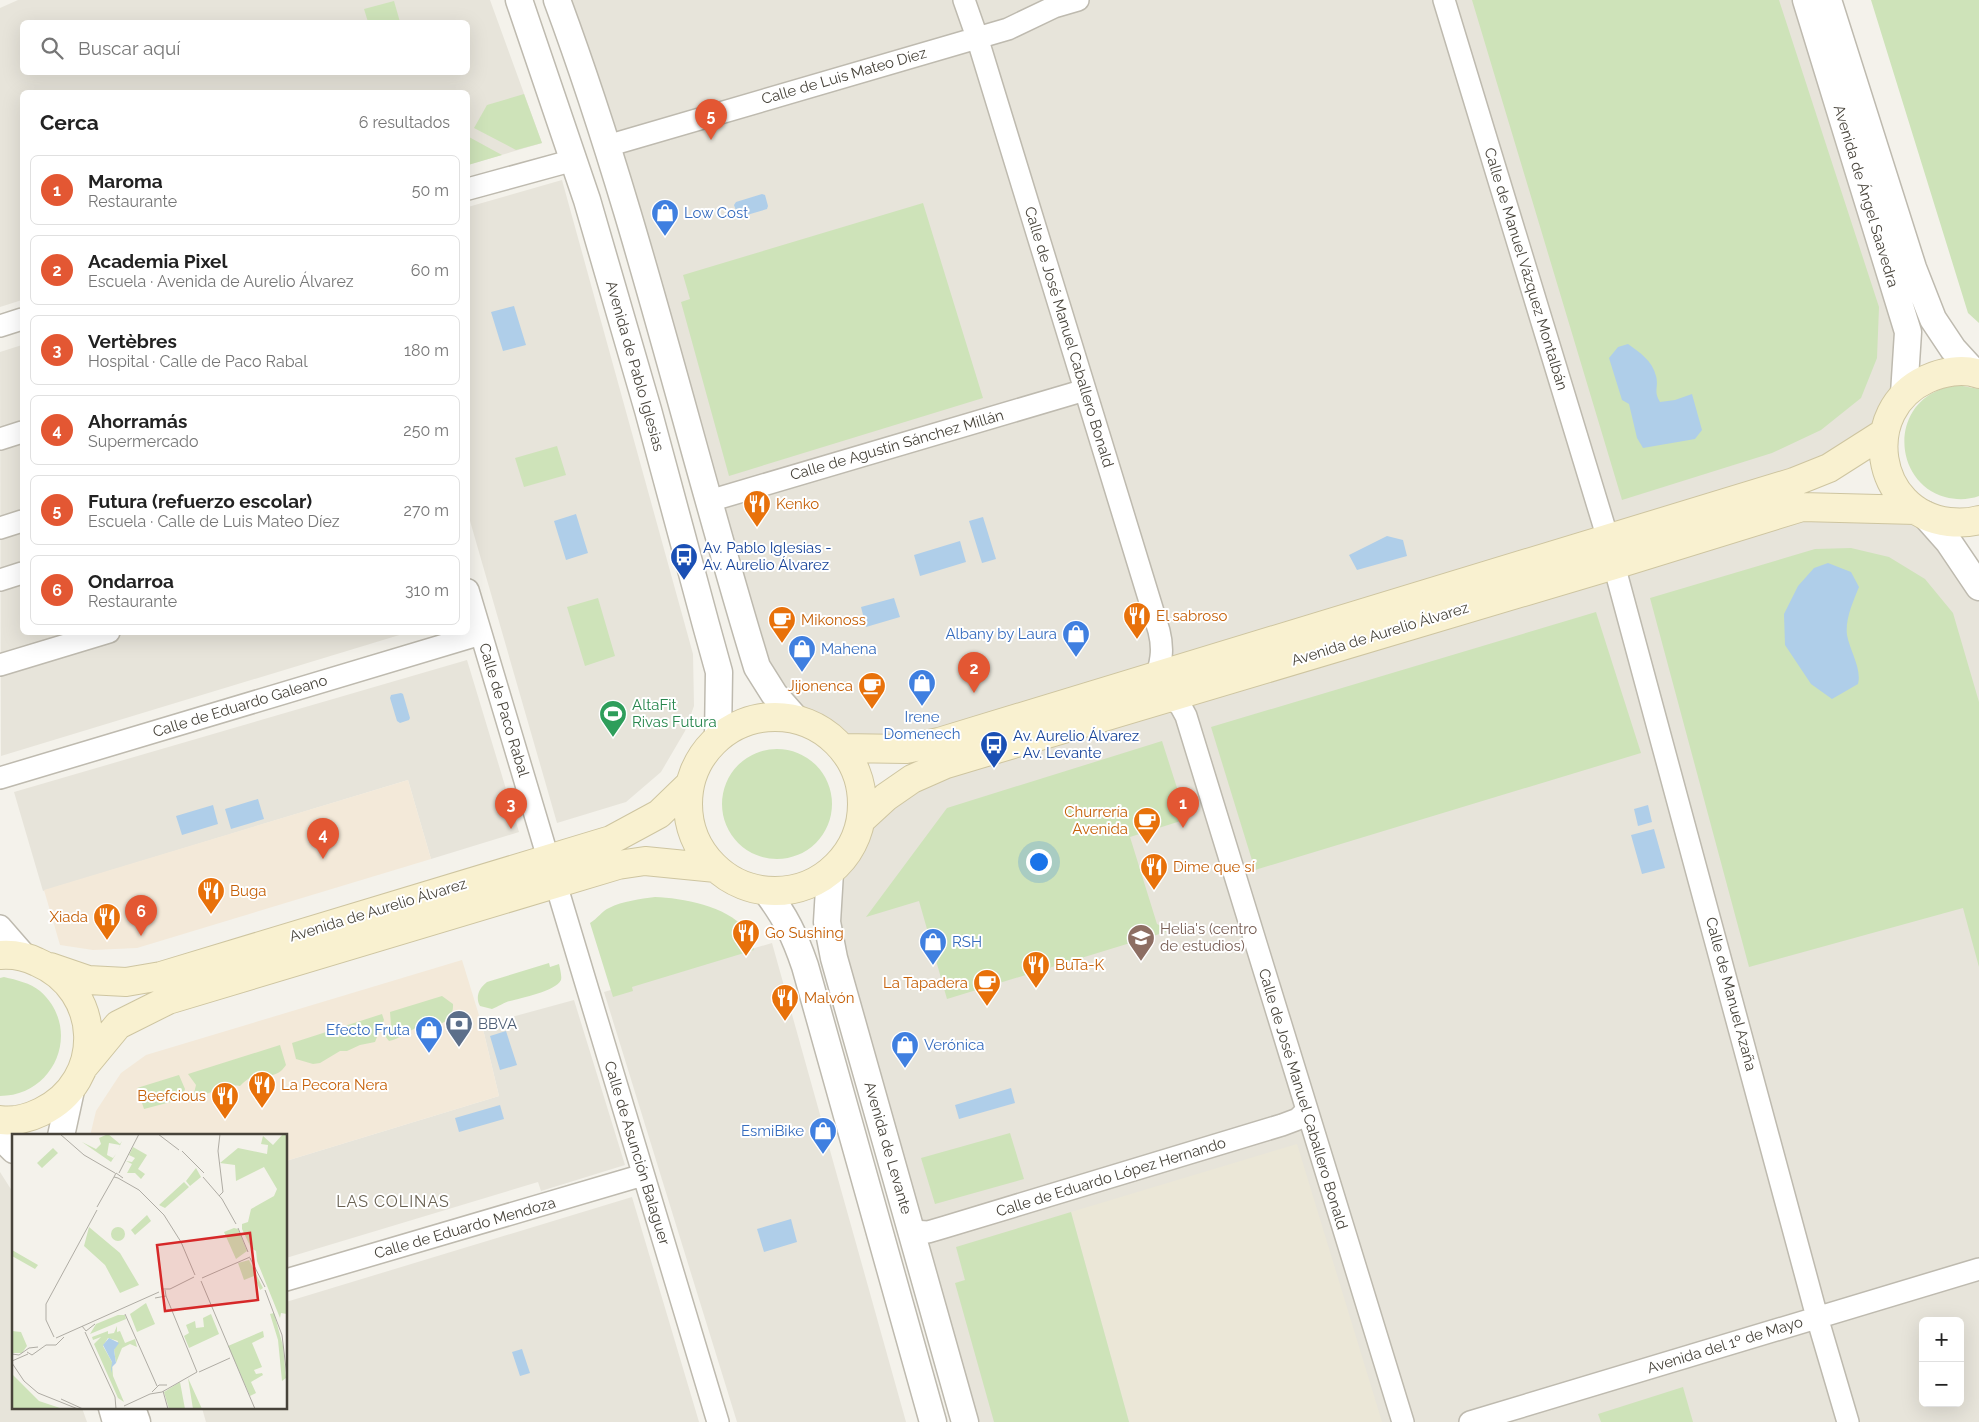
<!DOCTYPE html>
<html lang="es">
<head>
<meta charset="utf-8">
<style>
  body { margin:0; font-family:Raleway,sans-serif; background:#f2f2f2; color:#222 }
  .controls { position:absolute; right:15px; bottom:15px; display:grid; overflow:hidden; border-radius:8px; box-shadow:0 5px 20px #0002 }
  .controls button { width:45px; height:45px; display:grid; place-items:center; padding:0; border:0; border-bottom:1px solid #e0e0e0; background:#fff; color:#222; font:25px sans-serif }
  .you { position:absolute; left:1038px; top:861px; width:18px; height:18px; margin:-12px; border:4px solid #fff; border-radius:50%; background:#1a73e8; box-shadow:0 0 0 8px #1a73e833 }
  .badge { display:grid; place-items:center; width:32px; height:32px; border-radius:50%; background:#e35733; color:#fff; font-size:16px; font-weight:700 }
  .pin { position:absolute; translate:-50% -41px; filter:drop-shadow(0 1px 2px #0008) }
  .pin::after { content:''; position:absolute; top:26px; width:18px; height:15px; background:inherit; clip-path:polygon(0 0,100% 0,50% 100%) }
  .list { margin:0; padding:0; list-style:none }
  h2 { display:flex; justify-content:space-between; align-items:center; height:65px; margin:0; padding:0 20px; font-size:21px }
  h2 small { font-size:16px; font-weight:400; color:#767676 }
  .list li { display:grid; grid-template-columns:32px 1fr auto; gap:15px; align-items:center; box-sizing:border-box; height:70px; margin:0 10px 10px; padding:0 10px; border:1px solid #e0e0e0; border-radius:8px }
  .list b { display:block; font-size:19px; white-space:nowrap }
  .list p { margin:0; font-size:16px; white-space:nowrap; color:#767676 }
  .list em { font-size:16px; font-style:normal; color:#767676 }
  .icon { flex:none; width:28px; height:28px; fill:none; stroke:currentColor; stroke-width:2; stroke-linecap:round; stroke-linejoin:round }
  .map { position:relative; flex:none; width:1979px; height:1422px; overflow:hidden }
  .search { position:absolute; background:#fff; box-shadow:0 5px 20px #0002; left:20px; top:20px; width:450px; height:55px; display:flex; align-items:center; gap:12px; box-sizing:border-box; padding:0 18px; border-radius:8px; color:#767676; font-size:19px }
  .panel { position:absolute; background:#fff; box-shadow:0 5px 20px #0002; left:20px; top:90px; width:450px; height:545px; border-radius:8px }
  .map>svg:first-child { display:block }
</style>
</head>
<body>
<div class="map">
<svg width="1979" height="1422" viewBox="0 0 1979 1422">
  <rect width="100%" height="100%" fill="#f4f2eb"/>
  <path fill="#e7e4da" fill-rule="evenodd" d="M18,0H490L542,143L468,165V92H22V300L0,307V8ZM22,22H468V72H22Z
    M556,0H1806L1891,275L1904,394L1857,451L1009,720L842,748L821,730L796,719L774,694Z
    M562,180L693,654L694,706L685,731L661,772L626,802L557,823L468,514V207Z
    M22,345V632L406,633L1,756L0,352Z
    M1802,507L1916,510L1979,587V1422H965L834,958L830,872L844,857L855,839L861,820L886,797ZM1923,1321H1960V1403H1923Z
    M467,660L519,832L431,859L408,780L43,891L14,792Z
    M772,943L906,1422H737L604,992Z
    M574,1000L625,1165L541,1191L538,1182L286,1258V1161L499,1096L482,1025Z
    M0,1172L14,1194V1408H82L87,1422H0Z
    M632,1197L699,1422H206L202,1408H286V1302Z"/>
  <path fill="#f3e9d9" d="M408,780L431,859L137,948L93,950L60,945L44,890Z
    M462,960L482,1025L499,1096L286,1161V1136H90L96,1111L121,1073L146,1055Z"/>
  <path fill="#ebe7d7" d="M1297,1144L1382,1422H1129L1071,1212Z"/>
  <path fill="#cee3b9" d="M1472,0H1779L1879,307L1877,358L1861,398L1821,430L1772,453L1622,500Z
    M1871,0H1979V323L1968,313Z
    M394,1L400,22H368L364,9Z
    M524,94L542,143L516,150L474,128L487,105Z
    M469,137L502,155L468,165Z
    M923,203L983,398L729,476L681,302L690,299L683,275Z
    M1957,385L1979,389V496C1968,500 1956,500 1945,497C1895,483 1889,410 1939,390C1944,387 1951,387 1957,385Z
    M557,446L566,475L524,487L515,458Z
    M1851,548L1889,557L1925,579L1953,613L1979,702V967L1963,908L1749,967L1650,598L1815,549Z
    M598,598L615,656L585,666L567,607Z
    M1596,612L1641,753L1255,870L1211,727Z
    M1162,741L1187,819L1130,837L1157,924L1161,926L1164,925L1166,932L947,999L919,901L866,917L947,808Z
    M722 804a55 55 0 1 1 110 0a55 55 0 1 1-110 0Z
    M655,897C682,898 727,906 745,929C750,935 752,943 754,950L632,987L633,991L613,997L590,923C597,919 602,911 609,908C623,901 640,899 655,897Z
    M549,963L550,967L559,964C560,969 562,976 561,980C556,991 521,998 510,1001C504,1002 498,1007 492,1009L480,1006C475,997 479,988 487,982Z
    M4,977C17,980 30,983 40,991C83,1029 55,1096 0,1096V978Z
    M442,996L453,1004C454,1016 445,1024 434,1026C429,1027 423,1025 418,1027C408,1031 400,1039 389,1041L385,1036L391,1025L390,1012Z
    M382,1014L384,1020L375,1042L360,1045L347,1051H340L320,1063L313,1064L296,1059L292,1043Z
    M280,1045L286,1065C277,1079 267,1074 253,1077C248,1078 244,1082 240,1086C222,1083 210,1096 193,1097L196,1085L188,1074Z
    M179,1075L185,1089L182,1099L144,1109L137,1088Z
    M1010,1133L1024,1179L935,1204L921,1158Z
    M1071,1212L1129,1422H994L955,1283L965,1280L956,1247Z
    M1683,1387L1693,1422H1601L1598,1414Z"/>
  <path fill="#afcee9" d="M762,194L765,195L768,206L767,209L740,217L738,216L734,205L736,202Z
    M514,306L526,345L503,351L491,312Z
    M1628,344C1640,353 1652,360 1656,376C1659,387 1653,391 1660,402L1675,400L1692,394L1702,430L1695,439L1643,448L1637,438L1629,404L1622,400L1609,358L1618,347Z
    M576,514L588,553L566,560L554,521Z
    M983,517L996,559L982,563L969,521Z
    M1387,536L1403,540L1407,556L1357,570L1349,555Z
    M960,541L966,562L920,576L914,555Z
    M1828,563L1851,572L1859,587C1853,602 1845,619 1847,635C1850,651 1862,669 1858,684L1832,699L1811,684L1785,645L1784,614L1798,586L1814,568Z
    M894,598L900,617L866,627L861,607Z
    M401,693L403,694L410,718L409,720L400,723L397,721L390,698L391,695Z
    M258,799L264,819L231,829L225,809Z
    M213,805L218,824L182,835L176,816Z
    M1648,805L1652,822L1638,826L1634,809Z
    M1654,829L1665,868L1642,874L1631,835Z
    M506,1031L517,1065L500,1070L490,1036Z
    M1011,1088L1015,1103L959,1119L955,1105Z
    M500,1105L504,1119L459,1132L455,1118Z
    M791,1219L797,1242L764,1252L757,1229Z
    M522,1349L530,1373L520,1376L512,1352Z"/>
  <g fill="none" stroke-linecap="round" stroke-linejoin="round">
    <defs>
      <path id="minor" d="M964,0L977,37L1159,631C1163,647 1162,659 1157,674
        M1444,0L1608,539
        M607,146L1008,29L1054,7L1078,0
        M468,189L574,160
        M0,326L22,319
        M0,439L22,432
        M709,501L1085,390
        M0,528L22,521
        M1614,565L1817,1317L1848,1422
        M0,580L22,573
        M468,590L548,858
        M0,665L109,632
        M1168,697L1180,705L1186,716L1403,1422
        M0,778L481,634
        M556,884L718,1422
        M0,926L27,957
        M911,1231L928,1232L945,1227L1282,1125L1298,1119L1306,1111
        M286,1280L643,1175
        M1470,1422L1979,1269"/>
      <path id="tertiary" d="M519,0L587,200L648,410L706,625L719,672L718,738
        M557,0C638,218 689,445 757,667L774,694L796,719
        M1806,0L1908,332L1904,394
        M1828,0L1913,268L1933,319L1953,349L1975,373
        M1924,514L1948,541L1979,587
        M830,872L827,922L834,958L965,1422
        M766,891C786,918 794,934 805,966L933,1422
        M0,1136L14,1150
        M61,1136L71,1090
        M112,1408L116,1422
        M132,1408L137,1422"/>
      <path id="secondary" d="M1979,374C1963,368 1942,372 1927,379C1859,410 1874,513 1949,522C1959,523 1969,523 1979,520
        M688 804a87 87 0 1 1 174 0a87 87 0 1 1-174 0Z
        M842,748L906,749L939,742L1794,482L1829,468L1884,433
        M861,820L886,797L912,779L946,764L1614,565L1802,507L1916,510
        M0,955C13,954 25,956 37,962C103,990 106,1081 41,1112C29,1118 13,1122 0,1120
        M50,967L88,980L126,982L161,976L611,840L659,814L689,785
        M85,1065L118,1025L168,1000L618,865L645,861L716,868"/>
    </defs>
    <use href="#minor" stroke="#bebaaf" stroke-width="24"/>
    <use href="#tertiary" stroke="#bebaaf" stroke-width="29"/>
    <use href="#secondary" stroke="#cec5a0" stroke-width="30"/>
    <use href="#minor" stroke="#fff" stroke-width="21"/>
    <use href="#tertiary" stroke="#fff" stroke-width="26"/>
    <use href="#secondary" stroke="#f9f1d0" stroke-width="28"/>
  </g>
  <defs>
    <symbol id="shop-pin" viewBox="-11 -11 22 30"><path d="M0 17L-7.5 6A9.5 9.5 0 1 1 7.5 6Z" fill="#3f7fe0" stroke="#fff"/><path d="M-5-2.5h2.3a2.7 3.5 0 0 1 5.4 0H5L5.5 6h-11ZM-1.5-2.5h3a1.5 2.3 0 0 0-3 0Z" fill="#fff"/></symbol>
    <symbol id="restaurant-pin" viewBox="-11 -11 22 30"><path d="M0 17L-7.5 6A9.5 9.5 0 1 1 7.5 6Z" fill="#e8710a" stroke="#fff"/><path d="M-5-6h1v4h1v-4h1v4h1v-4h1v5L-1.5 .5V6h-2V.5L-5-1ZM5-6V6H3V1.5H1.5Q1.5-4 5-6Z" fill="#fff"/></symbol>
    <symbol id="bus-pin" viewBox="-11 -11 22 30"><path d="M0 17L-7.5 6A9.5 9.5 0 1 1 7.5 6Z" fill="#1a4fb4" stroke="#fff"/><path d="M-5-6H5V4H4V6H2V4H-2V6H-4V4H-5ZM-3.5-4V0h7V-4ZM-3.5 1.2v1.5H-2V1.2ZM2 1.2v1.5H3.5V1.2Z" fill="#fff"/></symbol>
    <symbol id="cafe-pin" viewBox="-11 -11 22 30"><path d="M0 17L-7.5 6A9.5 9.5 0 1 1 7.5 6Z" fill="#e8710a" stroke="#fff"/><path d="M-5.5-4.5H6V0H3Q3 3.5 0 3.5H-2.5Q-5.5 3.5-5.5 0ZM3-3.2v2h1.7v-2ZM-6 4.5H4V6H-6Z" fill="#fff"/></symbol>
    <symbol id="stadium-pin" viewBox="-11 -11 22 30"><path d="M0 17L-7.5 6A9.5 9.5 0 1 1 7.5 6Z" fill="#2e9e5b" stroke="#fff"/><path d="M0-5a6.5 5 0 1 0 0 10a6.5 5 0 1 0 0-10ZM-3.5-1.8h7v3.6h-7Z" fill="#fff"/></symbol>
    <symbol id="school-pin" viewBox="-11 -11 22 30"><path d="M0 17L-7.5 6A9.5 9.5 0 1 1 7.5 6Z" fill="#8d6e63" stroke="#fff"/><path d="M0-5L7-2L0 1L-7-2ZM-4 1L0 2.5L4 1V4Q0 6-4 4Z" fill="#fff"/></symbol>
    <symbol id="bank-pin" viewBox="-11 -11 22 30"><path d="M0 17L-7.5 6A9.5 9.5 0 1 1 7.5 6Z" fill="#5c6f8a" stroke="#fff"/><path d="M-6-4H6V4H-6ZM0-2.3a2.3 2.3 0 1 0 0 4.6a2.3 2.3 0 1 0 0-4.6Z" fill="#fff"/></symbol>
  </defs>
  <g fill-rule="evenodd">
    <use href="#shop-pin" x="649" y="197" width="32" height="43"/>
    <use href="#restaurant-pin" x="741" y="488" width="32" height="43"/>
    <use href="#bus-pin" x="668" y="541" width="32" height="43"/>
    <use href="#restaurant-pin" x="1121" y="600" width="32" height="43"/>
    <use href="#cafe-pin" x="766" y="604" width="32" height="43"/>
    <use href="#shop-pin" x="1060" y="618" width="32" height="43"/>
    <use href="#shop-pin" x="786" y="633" width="32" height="43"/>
    <use href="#shop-pin" x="906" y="667" width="32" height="43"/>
    <use href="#cafe-pin" x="856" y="670" width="32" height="43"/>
    <use href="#stadium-pin" x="597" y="698" width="32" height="43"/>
    <use href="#bus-pin" x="978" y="729" width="32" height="43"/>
    <use href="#cafe-pin" x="1131" y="805" width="32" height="43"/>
    <use href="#restaurant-pin" x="1138" y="851" width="32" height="43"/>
    <use href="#restaurant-pin" x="195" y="875" width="32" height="43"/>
    <use href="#restaurant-pin" x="91" y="901" width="32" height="43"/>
    <use href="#restaurant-pin" x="730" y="917" width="32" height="43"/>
    <use href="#school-pin" x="1125" y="922" width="32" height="43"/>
    <use href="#shop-pin" x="917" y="926" width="32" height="43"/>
    <use href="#restaurant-pin" x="1020" y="949" width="32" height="43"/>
    <use href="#cafe-pin" x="971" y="967" width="32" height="43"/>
    <use href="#restaurant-pin" x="769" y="982" width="32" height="43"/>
    <use href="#bank-pin" x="443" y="1008" width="32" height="43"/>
    <use href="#shop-pin" x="413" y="1014" width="32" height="43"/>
    <use href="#shop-pin" x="889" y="1029" width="32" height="43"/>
    <use href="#restaurant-pin" x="246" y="1069" width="32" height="43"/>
    <use href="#restaurant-pin" x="209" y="1080" width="32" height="43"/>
    <use href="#shop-pin" x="807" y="1115" width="32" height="43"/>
  </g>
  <g text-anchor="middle" stroke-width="4" stroke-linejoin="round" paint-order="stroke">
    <g font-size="15" fill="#47433a" stroke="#fff">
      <text transform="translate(844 76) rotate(-16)" y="5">Calle de Luis Mateo Díez</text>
      <text transform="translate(1866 196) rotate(73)" y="5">Avenida de Ángel Saavedra</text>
      <text transform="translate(1526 269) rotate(73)" y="5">Calle de Manuel Vázquez Montalbán</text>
      <text transform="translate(1069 337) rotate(73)" y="5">Calle de José Manuel Caballero Bonald</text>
      <text transform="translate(635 366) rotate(74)" y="5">Avenida de Pablo Iglesias</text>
      <text transform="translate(897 445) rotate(-16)" y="5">Calle de Agustín Sánchez Millán</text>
      <text transform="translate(1380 634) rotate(-17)" y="5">Avenida de Aurelio Álvarez</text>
      <text transform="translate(240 706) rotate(-17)" y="5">Calle de Eduardo Galeano</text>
      <text transform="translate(504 710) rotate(73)" y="5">Calle de Paco Rabal</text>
      <text transform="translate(378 910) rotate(-17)" y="5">Avenida de Aurelio Álvarez</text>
      <text transform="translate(1731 994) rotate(75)" y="5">Calle de Manuel Azaña</text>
      <text transform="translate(1303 1099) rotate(73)" y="5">Calle de José Manuel Caballero Bonald</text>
      <text transform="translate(888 1148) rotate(74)" y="5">Avenida de Levante</text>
      <text transform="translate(637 1153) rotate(73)" y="5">Calle de Asunción Balaguer</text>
      <text transform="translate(1111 1177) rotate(-17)" y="5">Calle de Eduardo López Hernando</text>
      <text transform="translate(465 1228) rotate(-16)" y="5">Calle de Eduardo Mendoza</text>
      <text transform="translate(1725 1345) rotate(-17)" y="5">Avenida del 1º de Mayo</text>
    </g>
    <g font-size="15" fill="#366cbe" stroke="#fff" text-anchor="start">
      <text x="684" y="218">Low Cost</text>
      <text x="1057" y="639" text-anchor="end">Albany by Laura</text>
      <text x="821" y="654">Mahena</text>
      <text x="922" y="722" text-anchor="middle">Irene<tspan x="922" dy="17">Domenech</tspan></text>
      <text x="952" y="947">RSH</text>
      <text x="410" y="1035" text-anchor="end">Efecto Fruta</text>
      <text x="924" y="1050">Verónica</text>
      <text x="804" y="1136" text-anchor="end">EsmiBike</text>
    </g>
    <g font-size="15" fill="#c56008" stroke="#fff" text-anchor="start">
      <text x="776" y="509">Kenko</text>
      <text x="1156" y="621">El sabroso</text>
      <text x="801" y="625">Mikonoss</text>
      <text x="853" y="691" text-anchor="end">Jijonenca</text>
      <text x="1128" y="817" text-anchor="end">Churrería<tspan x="1128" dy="17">Avenida</tspan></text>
      <text x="1173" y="872">Dime que sí</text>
      <text x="230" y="896">Buga</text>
      <text x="88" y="922" text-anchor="end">Xiada</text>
      <text x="765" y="938">Go Sushing</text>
      <text x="1055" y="970">BuTa-K</text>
      <text x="968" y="988" text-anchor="end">La Tapadera</text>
      <text x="804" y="1003">Malvón</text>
      <text x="281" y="1090">La Pecora Nera</text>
      <text x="206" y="1101" text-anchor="end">Beefcious</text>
    </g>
    <g font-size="15" fill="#164399" stroke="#fff" text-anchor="start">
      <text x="703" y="553">Av. Pablo Iglesias -<tspan x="703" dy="17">Av. Aurelio Álvarez</tspan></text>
      <text x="1013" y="741">Av. Aurelio Álvarez<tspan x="1013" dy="17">- Av. Levante</tspan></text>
    </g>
    <g font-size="15" fill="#27864d" stroke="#fff" text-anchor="start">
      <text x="632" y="710">AltaFit<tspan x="632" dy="17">Rivas Futura</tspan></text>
    </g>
    <g font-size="15" fill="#785e54" stroke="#fff" text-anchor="start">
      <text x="1160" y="934">Helia's (centro<tspan x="1160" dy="17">de estudios)</tspan></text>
    </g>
    <g font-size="15" fill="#4e5e75" stroke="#fff" text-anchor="start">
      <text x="478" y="1029">BBVA</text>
    </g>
    <g font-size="16" letter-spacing="1" fill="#696152" stroke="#fff">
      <text x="393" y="1207">LAS COLINAS</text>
    </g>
  </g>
  <g transform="translate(12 1134)">
    <rect width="275" height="275" fill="#f4f2eb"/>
    <path d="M96,0L108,10L110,7L106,16L108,11L97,9L95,21L101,24L104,20L99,28L70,8L84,15L89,10L87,4ZM271,0H275V180L269,179L268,184L245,127L244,117L239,114L230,95V90L236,88L239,75L262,62L265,55L252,33L224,47L223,31L208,29L226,14L255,20L256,11L249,10L251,2L261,11ZM121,13L135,21L126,35L133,40L129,45L123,39H115L120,30L114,27L120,28L123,24L117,21ZM41,14L46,19L30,34L25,29ZM184,34L189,43L178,52L174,47ZM172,48L177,53L153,74L147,71ZM135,81L139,87L123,101L119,96ZM77,93L108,119L127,151L108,159L93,131L72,112ZM99 100a7 7 0 1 1 14 0a7 7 0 1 1-14 0ZM222,94L226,95L235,117L224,125L212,98ZM0,116L26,131L23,135L0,122ZM237,126L251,154L248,156L242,142L232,146L226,129ZM134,169L143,190L125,198L118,180ZM262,179L271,212L274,244L270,247L266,206L258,180ZM199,180L207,200L177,214L172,202L177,199L174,191L183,187L184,194L192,193L191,184ZM106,181H113L114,185L78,200L84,190ZM105,192V198L108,197L113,209L123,205L125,213L118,210L110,214L104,229L102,216L106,207L96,204L91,212L100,228L101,242L112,268L106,264L82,210L89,203L81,206L80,203L96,197V200L102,199ZM0,197L9,198L15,212L10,219H0ZM251,197L252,203L240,209L250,233L242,236L244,240L250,239L251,241L239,248L244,259L238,262L216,212ZM0,240L27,267L51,275H0ZM176,244L190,275H181ZM168,248L173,275H157L152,258Z" fill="#cee3b9"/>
    <path d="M97,204L107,209L102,216L104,229L100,233V239L99,235L100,228L91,211Z" fill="#afcee9"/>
    <path fill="none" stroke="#afaca4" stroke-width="1" d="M48,0L72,21L103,39M146,0L167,16M170,17L192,39M107,39L127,0M191,43L210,65L224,90M106,44L127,56L152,81L169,108L183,141M106,44L102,43L104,39L111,44M207,62L211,58L206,17L208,0M85,73L102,43M226,94L236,118M238,124L253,153M190,144L238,123M189,147L243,275M151,155H158L182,143M253,156L270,201L275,243M154,162L185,238M143,164L154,162L153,156M113,180L145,252M70,192L74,197L83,190M73,198L103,263L104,275M42,203L34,186V170L85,76M44,204L147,158M15,218L20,221L34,211H44L52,203M0,220L7,221L17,214L26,213M0,227L16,220M0,229L12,247L26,259L66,275M187,238L218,224M151,257L156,275M140,258L147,251H155M49,265L71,275M112,272L138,260L150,258L185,238"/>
    <path fill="#d62828" fill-opacity="0.15" stroke="#d62828" stroke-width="2.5" d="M238,99L246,166L153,177L145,111Z"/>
    <rect width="275" height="275" fill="none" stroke="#47433a" stroke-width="2.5"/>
  </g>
</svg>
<div class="controls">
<button>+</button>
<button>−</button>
</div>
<div class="you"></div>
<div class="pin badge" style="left:1183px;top:828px">1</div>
<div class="pin badge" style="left:974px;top:693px">2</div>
<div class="pin badge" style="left:511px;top:829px">3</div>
<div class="pin badge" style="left:323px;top:859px">4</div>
<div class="pin badge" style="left:711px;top:140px">5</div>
<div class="pin badge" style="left:141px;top:936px">6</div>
<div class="search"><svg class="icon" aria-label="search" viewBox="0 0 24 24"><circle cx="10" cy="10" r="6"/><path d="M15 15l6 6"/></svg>Buscar aquí</div>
<section class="panel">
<h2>Cerca<small>6 resultados</small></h2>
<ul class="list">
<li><span class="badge">1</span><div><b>Maroma</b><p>Restaurante</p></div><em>50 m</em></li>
<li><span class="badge">2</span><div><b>Academia Pixel</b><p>Escuela · Avenida de Aurelio Álvarez</p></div><em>60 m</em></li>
<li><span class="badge">3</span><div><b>Vertèbres</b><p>Hospital · Calle de Paco Rabal</p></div><em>180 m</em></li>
<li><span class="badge">4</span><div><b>Ahorramás</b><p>Supermercado</p></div><em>250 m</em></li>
<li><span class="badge">5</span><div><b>Futura (refuerzo escolar)</b><p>Escuela · Calle de Luis Mateo Díez</p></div><em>270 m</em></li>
<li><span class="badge">6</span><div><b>Ondarroa</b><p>Restaurante</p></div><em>310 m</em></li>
</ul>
</section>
</div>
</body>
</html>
